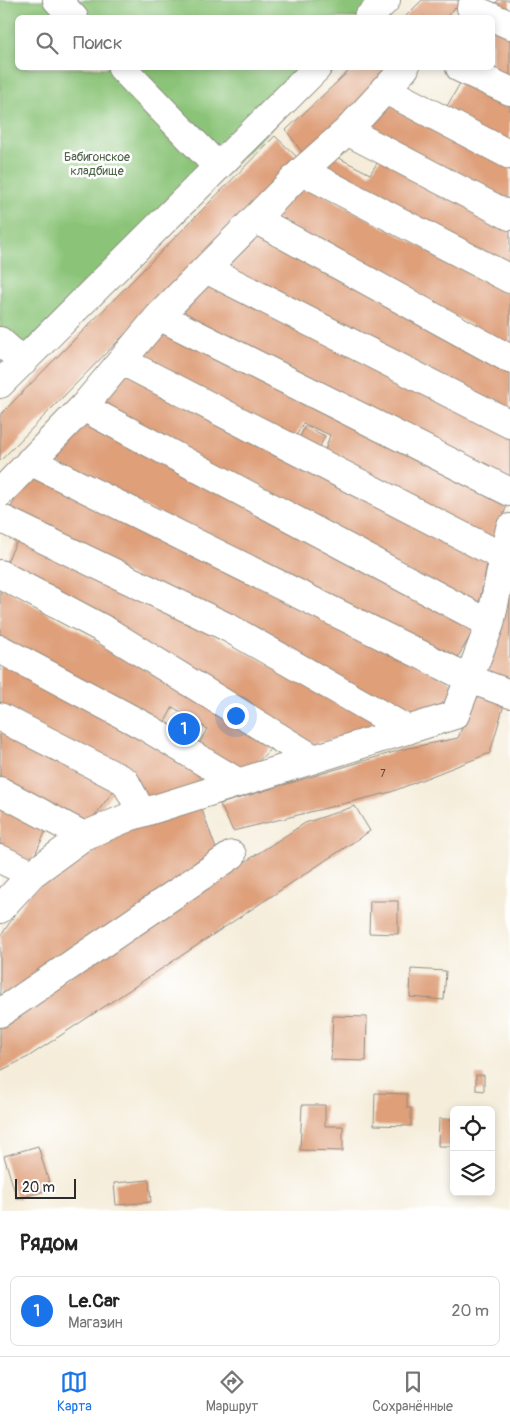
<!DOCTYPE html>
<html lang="ru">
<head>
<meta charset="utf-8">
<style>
  body { margin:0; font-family:Pangolin,sans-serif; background:#f2f2f2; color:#222 }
  .controls { position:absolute; right:15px; bottom:15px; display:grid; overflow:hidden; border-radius:8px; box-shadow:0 2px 8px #0003 }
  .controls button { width:45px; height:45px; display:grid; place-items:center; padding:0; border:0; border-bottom:1px solid #e0e0e0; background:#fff; color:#222; font:25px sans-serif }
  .scale { position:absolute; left:15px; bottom:12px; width:61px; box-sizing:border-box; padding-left:5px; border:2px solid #2b2b2b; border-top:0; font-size:14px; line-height:18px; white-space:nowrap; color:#2b2b2b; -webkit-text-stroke:4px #fff; paint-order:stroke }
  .you { position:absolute; left:235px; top:715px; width:18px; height:18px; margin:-12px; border:4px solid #fff; border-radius:50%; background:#1a73e8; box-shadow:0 0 0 8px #1a73e833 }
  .badge { display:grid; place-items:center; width:32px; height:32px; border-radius:50%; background:#1a73e8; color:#fff; font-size:16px; font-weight:700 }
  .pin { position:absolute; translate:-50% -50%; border:2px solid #fff; box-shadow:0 1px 5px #0006 }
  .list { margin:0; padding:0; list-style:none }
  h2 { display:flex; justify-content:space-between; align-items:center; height:65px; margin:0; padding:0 20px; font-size:21px }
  h2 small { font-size:16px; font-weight:400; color:#767676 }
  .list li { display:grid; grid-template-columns:32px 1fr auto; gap:15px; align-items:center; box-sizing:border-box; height:70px; margin:0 10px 10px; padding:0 10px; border:1px solid #e0e0e0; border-radius:8px }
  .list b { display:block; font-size:19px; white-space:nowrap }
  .list p { margin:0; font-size:16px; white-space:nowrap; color:#767676 }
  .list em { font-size:16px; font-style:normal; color:#767676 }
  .icon { flex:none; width:28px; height:28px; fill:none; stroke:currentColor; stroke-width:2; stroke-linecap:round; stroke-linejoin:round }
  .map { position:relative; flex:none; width:510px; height:1211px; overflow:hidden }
  .search { position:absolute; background:#fff; box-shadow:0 2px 8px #0003; left:15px; right:15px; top:15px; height:55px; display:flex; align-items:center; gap:12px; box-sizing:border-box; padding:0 18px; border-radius:8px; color:#767676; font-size:19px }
  .sheet { height:145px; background:#fff }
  nav { display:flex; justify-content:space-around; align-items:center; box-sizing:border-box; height:70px; border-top:1px solid #e0e0e0; background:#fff; font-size:14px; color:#767676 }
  nav a { display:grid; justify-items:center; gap:2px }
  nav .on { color:#1a73e8 }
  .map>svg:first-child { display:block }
</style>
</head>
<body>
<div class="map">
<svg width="510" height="1211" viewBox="0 0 510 1211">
  <rect width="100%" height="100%" fill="#fff"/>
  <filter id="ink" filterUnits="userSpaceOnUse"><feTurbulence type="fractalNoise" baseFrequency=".02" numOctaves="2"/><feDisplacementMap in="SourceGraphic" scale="10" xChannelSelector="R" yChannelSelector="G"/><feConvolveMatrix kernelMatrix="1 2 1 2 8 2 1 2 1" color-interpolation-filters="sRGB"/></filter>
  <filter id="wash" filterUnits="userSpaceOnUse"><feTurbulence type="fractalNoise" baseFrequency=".0096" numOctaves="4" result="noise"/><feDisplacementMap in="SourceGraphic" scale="20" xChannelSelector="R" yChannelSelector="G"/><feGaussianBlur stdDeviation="1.12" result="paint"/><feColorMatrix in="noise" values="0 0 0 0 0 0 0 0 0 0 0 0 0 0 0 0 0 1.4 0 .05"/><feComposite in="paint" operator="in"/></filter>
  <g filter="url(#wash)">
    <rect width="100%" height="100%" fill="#f5edda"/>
    <path fill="#8bc478" stroke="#5b7852" d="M0,0H400L382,18H18V68H332L0,397Z"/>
    <g id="blocks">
      <path fill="#de9f79" d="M422,0H463L445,18H404Z
        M498,0H510V13L494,6Z
        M492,28L510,37V82L480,68H492Z
        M352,68H394L304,155L286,130Z
        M462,80L510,103V149L443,113Z
        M387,100L510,164V207L363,129Z
        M275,136L298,158L0,461V415Z
        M333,155L370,174L381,157L510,226V273L319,173Z
        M303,184L510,294V346L274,217Z
        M260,232L510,367V414L226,269Z
        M211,277L510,431V486L177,318Z
        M163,324L509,499L493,545L323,457L330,435L303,423L293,442L131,358Z
        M125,370L488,559L478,609L98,407Z
        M88,419L477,624L455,662L52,460Z
        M305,426L325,436L316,455L296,446Z
        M30,471L458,685L451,699L412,718L8,513Z
        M20,534L387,726L305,746L4,568Z
        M510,581V674L507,685L481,675Z
        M0,586L276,743L245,775L196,749L207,729L173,707L161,729L0,642Z
        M0,658L212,779L145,803L0,709Z
        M477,690L505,701L490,753L391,792L233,831L220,804L404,749L458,738Z
        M0,731L114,790L86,827L0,781Z
        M0,798L49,824L31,863L0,848Z
        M199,802L219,857L0,1003V937L29,894L100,839Z
        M355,806L370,831L28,1057L0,1071V1021L305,823Z
        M370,901H398V934L369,933Z
        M411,969L446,971L444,1000L410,997Z
        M333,1016L367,1017L366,1061L331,1060Z
        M476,1075H484V1091L476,1090Z
        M375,1093L407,1094V1108H411V1126L374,1125Z
        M302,1105H325V1126H343V1151L300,1150Z
        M439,1119H454V1146H438Z
        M38,1146L51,1189L17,1199L4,1156Z
        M149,1180L151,1202L116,1205L114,1183Z"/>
    </g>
  </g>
  <g filter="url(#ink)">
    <use href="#blocks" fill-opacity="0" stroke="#908c82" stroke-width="1"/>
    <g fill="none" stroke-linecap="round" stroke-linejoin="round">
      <defs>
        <path id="minor" d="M57,0L74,18
          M471,8L510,25
          M368,18L386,0
          M122,68L217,166
          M460,68L510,91
          M384,89L510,155
          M347,131L510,216
          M302,171L510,279
          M255,219L510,359
          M206,269L510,424
          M159,316L510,492
          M0,341L23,362
          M122,361L503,557
          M0,384L317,68
          M83,407L490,624
          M30,461L470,679L510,694
          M0,493L83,407L159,316L302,171L347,131L405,68
          M0,518L229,628L408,730
          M0,574L105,630L314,759
          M0,649L146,727L239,783
          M0,717L125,781L142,813
          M0,791L84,836
          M0,859L32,874
          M0,909L32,874L84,836L129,817L455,715L490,624L510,528
          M0,1013L232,855"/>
      </defs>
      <use href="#minor" stroke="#908c82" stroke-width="30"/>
      <use href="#minor" stroke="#fff" stroke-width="28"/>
    </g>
  </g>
  <g text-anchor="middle" stroke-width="5" stroke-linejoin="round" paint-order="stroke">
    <g font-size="10" fill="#58483e">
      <text x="383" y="777">7</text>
    </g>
    <g font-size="12" fill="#4d6146" stroke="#fff">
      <text x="97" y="161">Бабигонское<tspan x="97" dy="14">кладбище</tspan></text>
    </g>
  </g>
</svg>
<div class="controls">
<button><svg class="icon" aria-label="locate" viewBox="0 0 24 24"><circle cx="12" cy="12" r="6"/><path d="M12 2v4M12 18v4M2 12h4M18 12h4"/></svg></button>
<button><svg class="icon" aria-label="layers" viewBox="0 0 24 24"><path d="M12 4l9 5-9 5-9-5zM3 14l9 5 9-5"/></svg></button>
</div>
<div class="scale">20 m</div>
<div class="you"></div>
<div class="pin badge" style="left:184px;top:729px">1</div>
<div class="search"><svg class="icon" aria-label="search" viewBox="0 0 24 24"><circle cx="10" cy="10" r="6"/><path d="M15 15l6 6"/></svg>Поиск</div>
</div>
<section class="sheet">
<h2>Рядом<small></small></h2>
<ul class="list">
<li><span class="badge">1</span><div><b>Le.Car</b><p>Магазин</p></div><em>20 m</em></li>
</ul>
</section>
<nav>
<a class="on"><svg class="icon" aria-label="map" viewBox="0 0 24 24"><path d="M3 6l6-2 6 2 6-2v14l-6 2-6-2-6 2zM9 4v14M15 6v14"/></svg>Карта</a>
<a><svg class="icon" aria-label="directions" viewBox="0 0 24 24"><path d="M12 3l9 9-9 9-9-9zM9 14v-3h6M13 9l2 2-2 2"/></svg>Маршрут</a>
<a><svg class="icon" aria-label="saved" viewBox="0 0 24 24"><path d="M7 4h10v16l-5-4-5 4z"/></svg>Сохранённые</a>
</nav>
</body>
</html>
